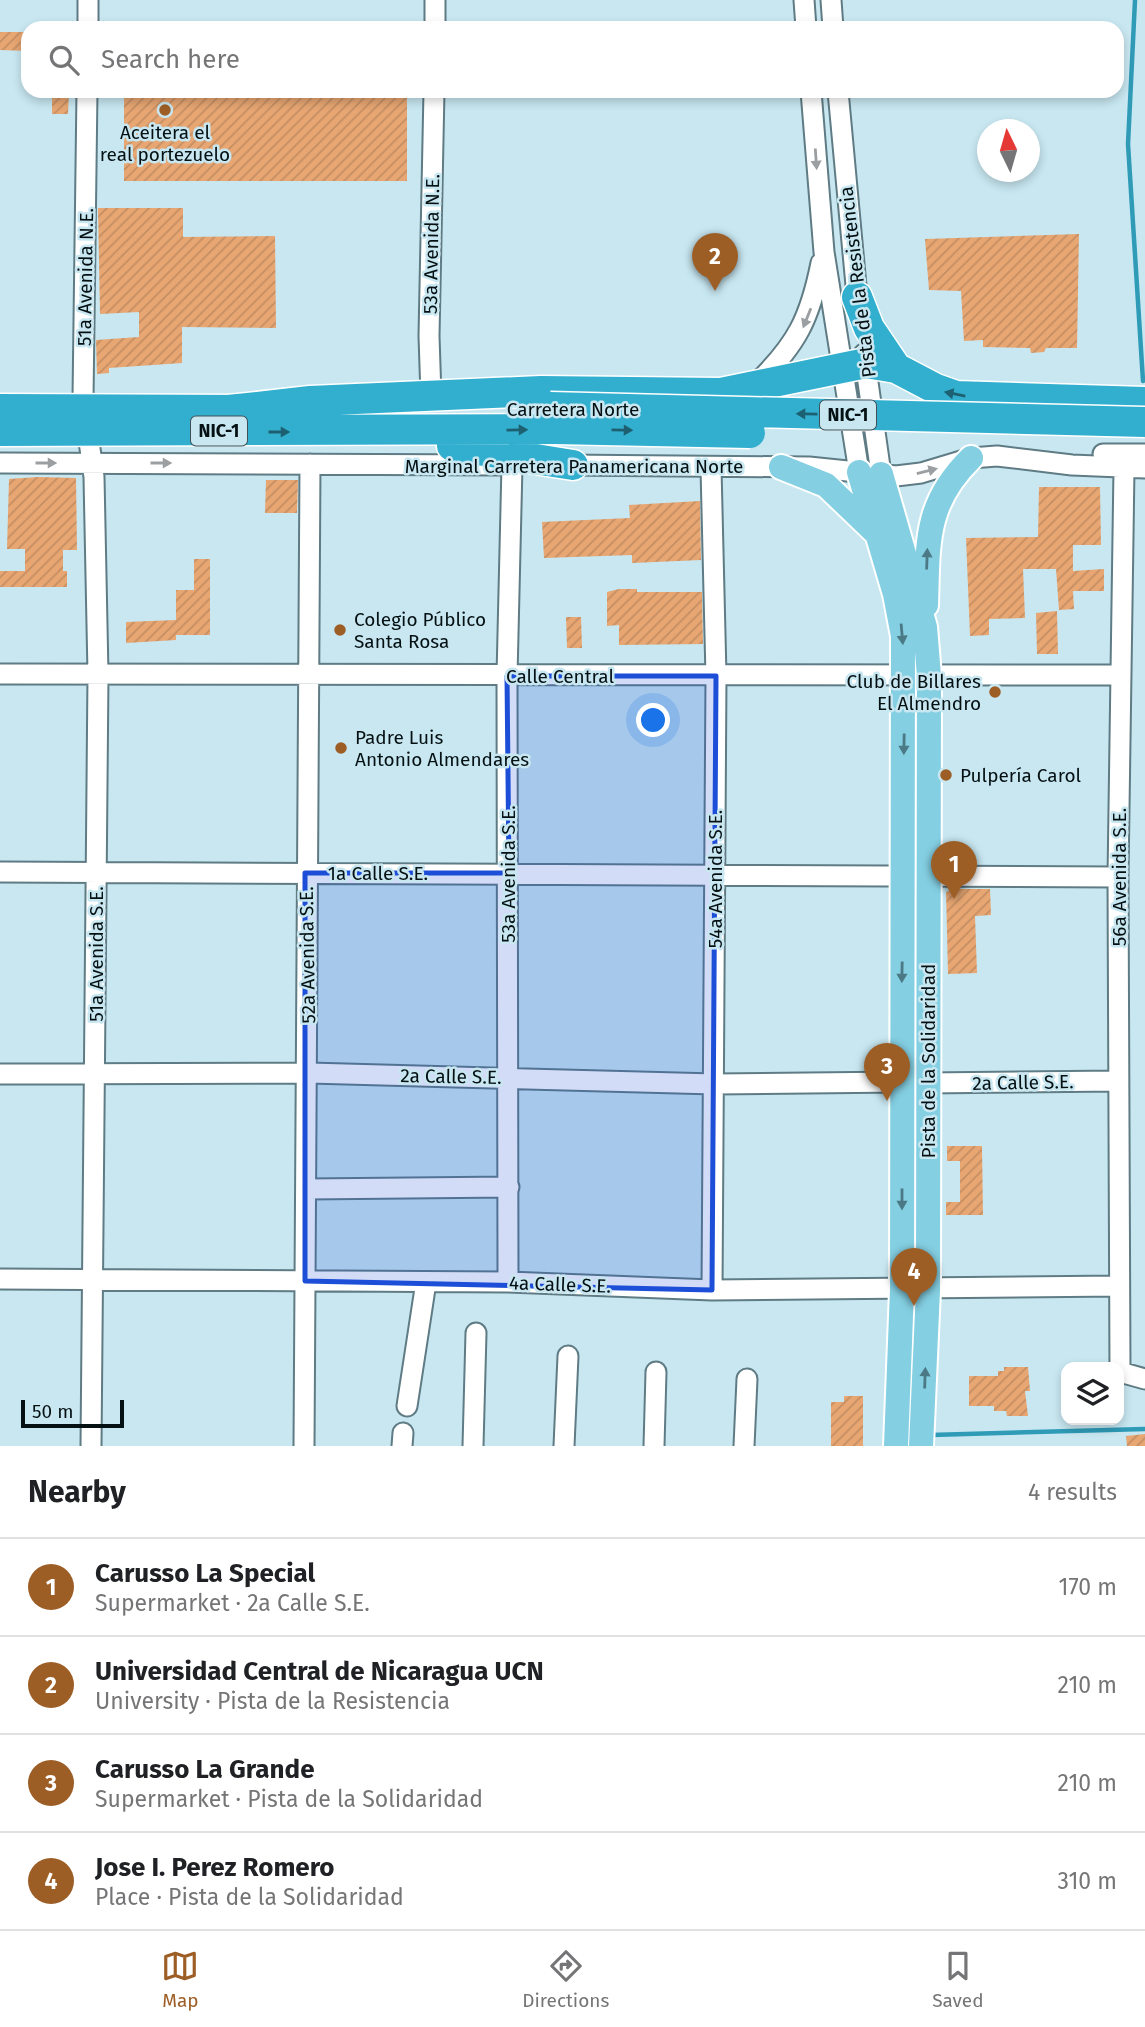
<!DOCTYPE html>
<html lang="en">
<head>
<meta charset="utf-8">
<style>
  body { margin:0; font-family:"Fira Sans",sans-serif; background:#f6f6f6; color:#202124 }
  .controls { position:absolute; right:21px; bottom:21px; display:grid; overflow:hidden; border-radius:14px; box-shadow:0 4px 10px #0003 }
  .controls button { width:63px; height:63px; display:grid; place-items:center; padding:0; border:0; border-bottom:2px solid #e0e0e0; background:#fff; color:#202124; font:35px sans-serif }
  .compass { position:absolute; left:977px; top:119px; width:63px; height:63px; border-radius:50%; background:#fff; box-shadow:0 4px 10px #0003; rotate:355deg }
  .scale { position:absolute; left:21px; bottom:18px; width:103px; box-sizing:border-box; padding-left:7px; border:4px solid #051013; border-top:0; font-size:19px; line-height:24px; white-space:nowrap; color:#051013; -webkit-text-stroke:5px #c8e7f1; paint-order:stroke }
  .you { position:absolute; left:654px; top:721px; width:24px; height:24px; margin:-18px; border:5px solid #fff; border-radius:50%; background:#1a73e8; box-shadow:0 0 0 10px #1a73e833 }
  .badge { display:grid; place-items:center; width:46px; height:46px; border-radius:50%; background:#9d5e26; color:#fff; font-size:23px; font-weight:700 }
  .pin { position:absolute; translate:-50% -58px; filter:drop-shadow(0 2px 4px #0008) }
  .pin::after { content:''; position:absolute; top:37px; width:24px; height:21px; background:inherit; clip-path:polygon(0 0,100% 0,50% 100%) }
  .list { margin:0; padding:0; list-style:none }
  h2 { display:flex; justify-content:space-between; align-items:center; height:91px; margin:0; padding:0 28px; font-size:30px }
  h2 small { font-size:23px; font-weight:400; color:#757577 }
  .list li { display:grid; grid-template-columns:46px 1fr auto; gap:21px; align-items:center; box-sizing:border-box; height:98px; padding:0 28px; border-top:2px solid #e0e0e0 }
  .list b { display:block; font-size:26px; white-space:nowrap }
  .list p { margin:0; font-size:23px; white-space:nowrap; color:#757577 }
  .list em { font-size:23px; font-style:normal; color:#757577 }
  .icon { flex:none; width:38px; height:38px; fill:none; stroke:currentColor; stroke-width:2; stroke-linecap:round; stroke-linejoin:round }
  .map { position:relative; flex:none; width:1145px; height:1446px; overflow:hidden }
  .search { position:absolute; background:#fff; box-shadow:0 4px 10px #0003; left:21px; right:21px; top:21px; height:77px; display:flex; align-items:center; gap:18px; box-sizing:border-box; padding:0 24px; border-radius:21px; color:#757577; font-size:26px }
  .sheet { height:483px; background:#fff }
  nav { display:flex; justify-content:space-around; align-items:center; box-sizing:border-box; height:98px; border-top:2px solid #e0e0e0; background:#fff; font-size:19px; color:#757577 }
  nav a { display:grid; justify-items:center; gap:4px }
  nav .on { color:#9d5e26 }
  .map>svg:first-child { display:block }
</style>
</head>
<body>
<div class="map">
<svg width="1145" height="1446" viewBox="0 0 1145 1446">
  <defs>
    <pattern id="building-hatch" width="6" height="6" patternUnits="userSpaceOnUse" patternTransform="scale(1.75)"><rect width="6" height="6" fill="#e7a672"/><path d="M-1 1l2-2M0 6l6-6M5 7l2-2" fill="none" stroke="#c58e62"/></pattern>
  </defs>
  <rect width="100%" height="100%" fill="#c8e7f1"/>
  <g fill="none" stroke-linecap="round" stroke-linejoin="round">
    <path stroke="#2f9bb7" stroke-width="4.5" d="M1135,0L1128,144L1143,381
      M931,1435L1145,1429"/>
  </g>
  <path fill="url(#building-hatch)" d="M0,32H28V51L0,50Z
    M52,91H69L68,114H52Z
    M124,91H407V181H124Z
    M98,208H183V237L275,236L276,328L182,327V363L109,368V373L97,374L96,340L139,337V312L100,314Z
    M1079,234L1077,348H1046L1044,352L1031,353L1030,348L983,347V340L964,341L961,291L929,290L925,239Z
    M38,477L76,478L77,550H63V571H67V587H0V571H25V549H7L9,479Z
    M266,480H298L297,513H265Z
    M1039,487H1100L1101,545H1073V571L1104,569V591H1073L1074,609L1059,610L1056,569H1023L1025,618L989,619V635L970,636L966,538L1038,537Z
    M700,501L701,560L632,563V555L544,558L542,522L630,518L629,505Z
    M194,559H210V635H176V640L126,643V622L176,620V590H194Z
    M619,589H637V592H702L703,644L619,645V625L607,626V592Z
    M1057,611L1058,654H1037L1036,613Z
    M566,617H581L582,648H567Z
    M954,889H990L991,915L975,916L977,973L948,974L946,892Z
    M947,1146H982L983,1215H946V1202H960V1161H947Z
    M1004,1367H1028L1030,1391H1025L1028,1416H1007L1006,1411H994V1406H969V1376H998V1371H1004Z
    M844,1396H863V1446H831V1402H844Z
    M1145,1434V1446H1127L1126,1436Z"/>
  <g fill="none" stroke-linecap="round" stroke-linejoin="round">
    <defs>
      <path id="minor" d="M804,0L806,28
        M831,0L833,28
        M88,28V0
        M435,28V0
        M87,91L83,399L94,477L98,674L91,1446
        M811,91L824,252L859,472
        M838,91L858,307
        M864,354L881,474
        M757,383C797,344 810,318 821,263
        M431,396L429,336L434,91
        M1103,454H1145
        M0,463L500,465
        M562,465L809,467L896,476L921,473L971,458L997,456L1072,465L1145,468
        M711,468L716,676L712,1290
        M1124,468L1118,877L1120,1372L1145,1379
        M0,674L1120,675
        M0,872L1118,877
        M0,1074L309,1073L715,1084L901,1082
        M927,1083L1118,1081
        M307,1189L509,1187
        M0,1279L508,1282L712,1290L1119,1286
        M508,1282L507,676L512,465
        M407,1406L426,1282
        M304,1446L310,464
        M402,1446L403,1433
        M473,1446L476,1333
        M564,1446L568,1356
        M654,1446L656,1372
        M744,1446L747,1379"/>
      <path id="major" d="M781,467L826,485L874,531
        M859,472L895,594L903,636L902,1290L896,1446
        M881,474L925,627L929,676L928,1290L921,1446
        M926,605C928,544 924,504 971,458"/>
      <path id="highway" d="M857,297L869,328L896,368
        M0,409L249,410
        M229,410L310,401L541,391L721,393L866,363L896,368L936,389L956,396L1145,402
        M0,431L554,429
        M452,446L573,465"/>
    </defs>
    <use href="#minor" stroke="#5f7b84" stroke-width="23"/>
    <use href="#major" stroke="#fff" stroke-width="28"/>
    <use href="#highway" stroke="#fff" stroke-width="33"/>
    <use href="#minor" stroke="#fff" stroke-width="19"/>
    <use href="#major" stroke="#84cfe2" stroke-width="24"/>
    <use href="#highway" stroke="#32afcf" stroke-width="30"/>
    <defs>
      <path id="highway-bridge" d="M550,407L1145,422
        M554,429L750,433"/>
    </defs>
    <use href="#highway-bridge" stroke="#fff" stroke-width="33" stroke-linecap="butt"/>
    <use href="#highway-bridge" stroke="#32afcf" stroke-width="30"/>
  </g>
  <defs><path id="oneway-solid" d="M-6-.8H1V-3.2L6.5 0L1 3.2V.8H-6Z" transform="scale(1.75)"/></defs>
  <g fill="#9b9fa1">
    <use href="#oneway-solid" transform="translate(816 159) rotate(86)"/>
    <use href="#oneway-solid" transform="translate(807 318) rotate(112)"/>
    <use href="#oneway-solid" transform="translate(46 463)"/>
    <use href="#oneway-solid" transform="translate(161 463)"/>
    <use href="#oneway-solid" transform="translate(927 471) rotate(-14)"/>
  </g>
  <g fill="#1c6071">
    <use href="#oneway-solid" transform="translate(955 394) rotate(-169)"/>
    <use href="#oneway-solid" transform="translate(807 414) rotate(-179)"/>
    <use href="#oneway-solid" transform="translate(517 430) rotate(-1)"/>
    <use href="#oneway-solid" transform="translate(622 430) rotate(1)"/>
    <use href="#oneway-solid" transform="translate(279 432)"/>
  </g>
  <g fill="#4b7985">
    <use href="#oneway-solid" transform="translate(927 559) rotate(-88)"/>
    <use href="#oneway-solid" transform="translate(902 634) rotate(85)"/>
    <use href="#oneway-solid" transform="translate(904 744) rotate(91)"/>
    <use href="#oneway-solid" transform="translate(902 972) rotate(91)"/>
    <use href="#oneway-solid" transform="translate(902 1199) rotate(90)"/>
    <use href="#oneway-solid" transform="translate(925 1378) rotate(-88)"/>
  </g>
  <path fill="#1d4ed8" fill-opacity="0.2" stroke="#1d4ed8" stroke-width="5" stroke-linejoin="round" d="M507,676H716L712,1290L305,1281V873H509Z"/>
  <g fill="#9d5e26" stroke="#c8e7f1" stroke-width="2.5">
    <circle cx="165" cy="110" r="7"/>
    <circle cx="340" cy="630" r="7"/>
    <circle cx="995" cy="692" r="7"/>
    <circle cx="341" cy="748" r="7"/>
    <circle cx="946" cy="775" r="7"/>
  </g>
  <g text-anchor="middle" stroke-width="5" stroke-linejoin="round" paint-order="stroke">
    <g fill="#c8e7f1" stroke="#405056" stroke-width="2">
      <rect x="820" y="400.5" width="56" height="29" rx="5"/>
      <rect x="191" y="416.5" width="56" height="29" rx="5"/>
    </g>
    <g font-size="18" font-weight="bold" fill="#051013">
      <text x="848" y="421">NIC-1</text>
      <text x="219" y="437">NIC-1</text>
    </g>
    <g font-size="19" fill="#051013" stroke="#c8e7f1" text-anchor="start">
      <text x="165" y="139" text-anchor="middle">Aceitera el<tspan x="165" dy="22">real portezuelo</tspan></text>
      <text x="354" y="626">Colegio Público<tspan x="354" dy="22">Santa Rosa</tspan></text>
      <text x="981" y="688" text-anchor="end">Club de Billares<tspan x="981" dy="22">El Almendro</tspan></text>
      <text x="355" y="744">Padre Luis<tspan x="355" dy="22">Antonio Almendares</tspan></text>
      <text x="960" y="782">Pulpería Carol</text>
    </g>
    <g font-size="19" fill="#051013" stroke="#c8e7f1">
      <text transform="translate(431 244) rotate(-89)" y="7">53a Avenida N.E.</text>
      <text transform="translate(85 277) rotate(-89)" y="7">51a Avenida N.E.</text>
      <text transform="translate(857 282) rotate(-97)" y="7">Pista de la Resistencia</text>
      <text x="573" y="416">Carretera Norte</text>
      <text x="574" y="473">Marginal Carretera Panamericana Norte</text>
      <text x="560" y="683">Calle Central</text>
      <text x="378" y="880">1a Calle S.E.</text>
      <text transform="translate(508 874) rotate(-90)" y="7">53a Avenida S.E.</text>
      <text transform="translate(1119 877) rotate(-90)" y="7">56a Avenida S.E.</text>
      <text transform="translate(715 879) rotate(-90)" y="7">54a Avenida S.E.</text>
      <text transform="translate(96 954) rotate(-90)" y="7">51a Avenida S.E.</text>
      <text transform="translate(307 955) rotate(-91)" y="7">52a Avenida S.E.</text>
      <text transform="translate(928 1061) rotate(-90)" y="7">Pista de la Solidaridad</text>
      <text transform="translate(451 1076) rotate(1)" y="7">2a Calle S.E.</text>
      <text transform="translate(1023 1082) rotate(-1)" y="7">2a Calle S.E.</text>
      <text transform="translate(560 1284) rotate(2)" y="7">4a Calle S.E.</text>
    </g>
  </g>
</svg>
<div class="controls">
<button><svg class="icon" aria-label="layers" viewBox="0 0 24 24"><path d="M12 4l9 5-9 5-9-5zM3 14l9 5 9-5"/></svg></button>
</div>
<svg class="compass" viewBox="-18 -18 36 36"><path d="M0-13l5 13h-10z" fill="#e53935"/><path d="M0 13l5-13h-10z" fill="#757577"/></svg>
<div class="scale">50 m</div>
<div class="you"></div>
<div class="pin badge" style="left:954px;top:899px">1</div>
<div class="pin badge" style="left:715px;top:291px">2</div>
<div class="pin badge" style="left:887px;top:1101px">3</div>
<div class="pin badge" style="left:914px;top:1306px">4</div>
<div class="search"><svg class="icon" aria-label="search" viewBox="0 0 24 24"><circle cx="10" cy="10" r="6"/><path d="M15 15l6 6"/></svg>Search here</div>
</div>
<section class="sheet">
<h2>Nearby<small>4 results</small></h2>
<ul class="list">
<li><span class="badge">1</span><div><b>Carusso La Special</b><p>Supermarket · 2a Calle S.E.</p></div><em>170 m</em></li>
<li><span class="badge">2</span><div><b>Universidad Central de Nicaragua UCN</b><p>University · Pista de la Resistencia</p></div><em>210 m</em></li>
<li><span class="badge">3</span><div><b>Carusso La Grande</b><p>Supermarket · Pista de la Solidaridad</p></div><em>210 m</em></li>
<li><span class="badge">4</span><div><b>Jose I. Perez Romero</b><p>Place · Pista de la Solidaridad</p></div><em>310 m</em></li>
</ul>
</section>
<nav>
<a class="on"><svg class="icon" aria-label="map" viewBox="0 0 24 24"><path d="M3 6l6-2 6 2 6-2v14l-6 2-6-2-6 2zM9 4v14M15 6v14"/></svg>Map</a>
<a><svg class="icon" aria-label="directions" viewBox="0 0 24 24"><path d="M12 3l9 9-9 9-9-9zM9 14v-3h6M13 9l2 2-2 2"/></svg>Directions</a>
<a><svg class="icon" aria-label="saved" viewBox="0 0 24 24"><path d="M7 4h10v16l-5-4-5 4z"/></svg>Saved</a>
</nav>
</body>
</html>
